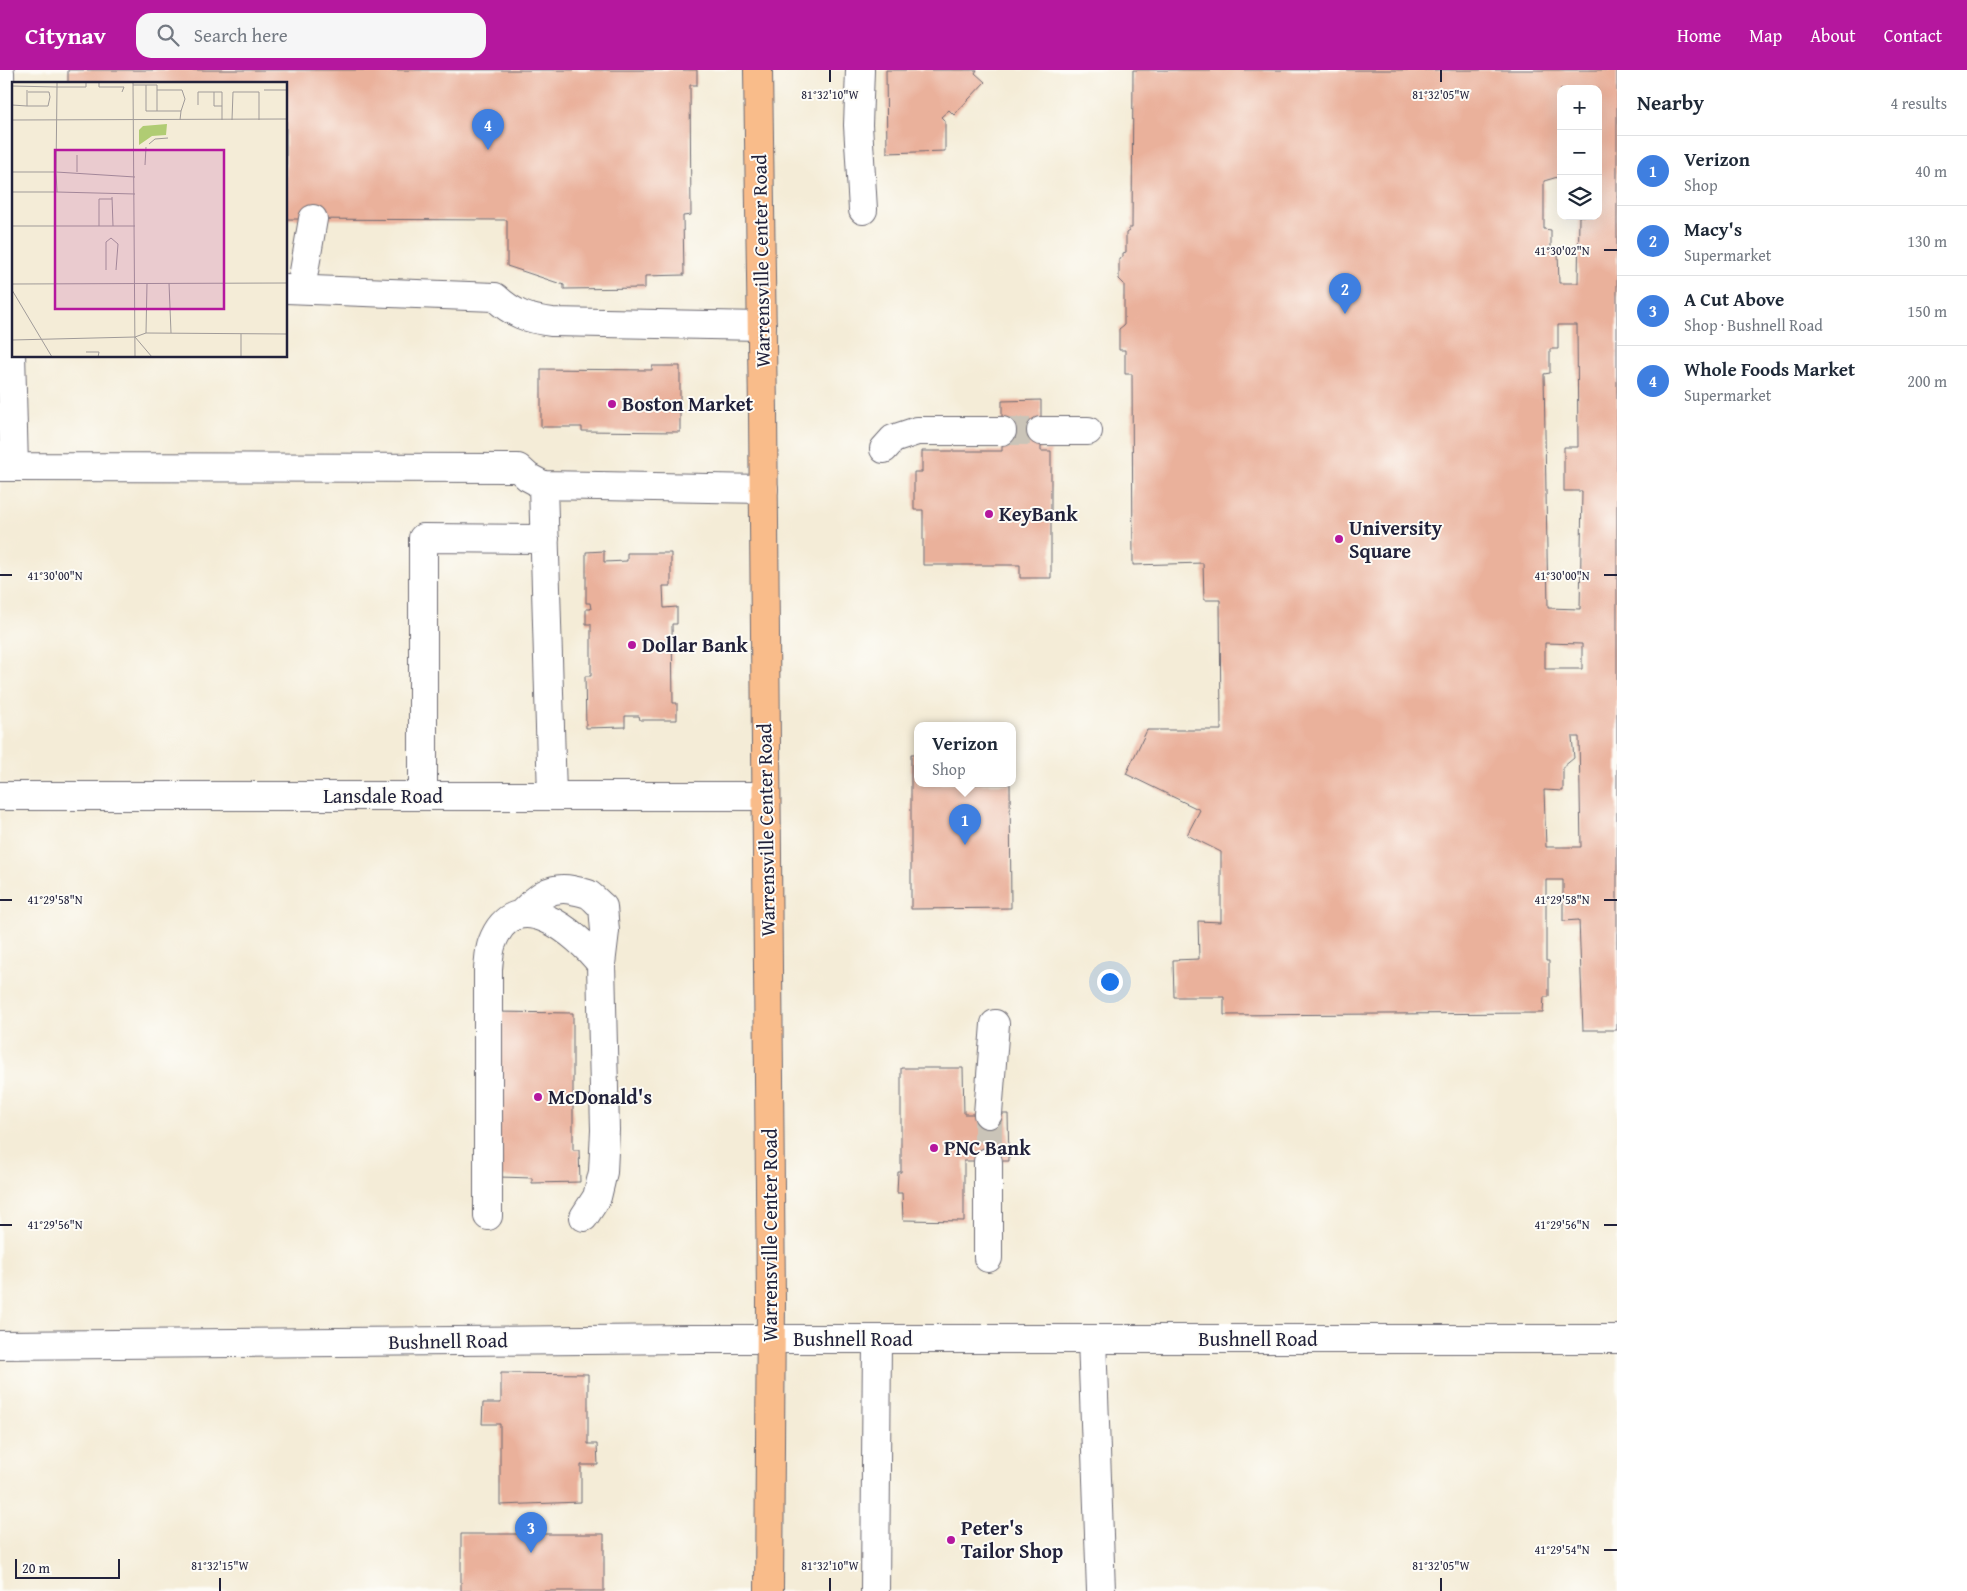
<!DOCTYPE html>
<html lang="en">
<head>
<meta charset="utf-8">
<style>
  body { margin:0; font-family:"Gentium Book Plus",serif; background:#f6f6f7; color:#1f2937 }
  .controls { position:absolute; right:15px; top:15px; display:grid; overflow:hidden; border-radius:10px; box-shadow:0 5px 20px #0002 }
  .controls button { width:45px; height:45px; display:grid; place-items:center; padding:0; border:0; border-bottom:1px solid #e0e1e3; background:#fff; color:#1f2937; font:25px sans-serif }
  .scale { position:absolute; left:15px; bottom:12px; width:105px; box-sizing:border-box; padding-left:5px; border:2px solid #22223b; border-top:0; font-size:14px; line-height:18px; white-space:nowrap; color:#22223b; -webkit-text-stroke:4px #fdfcf7; paint-order:stroke }
  .you { position:absolute; left:1109px; top:911px; width:18px; height:18px; margin:-12px; border:4px solid #fff; border-radius:50%; background:#1a73e8; box-shadow:0 0 0 8px #1a73e833 }
  .badge { display:grid; place-items:center; width:32px; height:32px; border-radius:50%; background:#b5179e; color:#fff; font-size:16px; font-weight:700 }
  .pin { position:absolute; translate:-50% -41px; filter:drop-shadow(0 1px 2px #0008) }
  .pin::after { content:''; position:absolute; top:26px; width:18px; height:15px; background:inherit; clip-path:polygon(0 0,100% 0,50% 100%) }
  .popup { position:absolute; left:914px; top:652px; width:102px; height:65px; box-sizing:border-box; display:grid; place-content:center; border-radius:10px; background:#fff; filter:drop-shadow(0 1px 4px #0005); font-size:16px; white-space:nowrap; color:#747a83 }
  .popup b { font-size:19px; color:#1f2937 }
  .popup::after { content:''; position:absolute; left:50%; top:100%; margin-left:-10px; border:10px solid transparent; border-top-color:#fff }
  .list { margin:0; padding:0; list-style:none }
  h2 { display:flex; justify-content:space-between; align-items:center; height:65px; margin:0; padding:0 20px; font-size:21px }
  h2 small { font-size:16px; font-weight:400; color:#747a83 }
  .list li { display:grid; grid-template-columns:32px 1fr auto; gap:15px; align-items:center; box-sizing:border-box; height:70px; padding:0 20px; border-top:1px solid #e0e1e3 }
  .list b { display:block; font-size:19px; white-space:nowrap }
  .list p { margin:0; font-size:16px; white-space:nowrap; color:#747a83 }
  .list em { font-size:16px; font-style:normal; color:#747a83 }
  .icon { flex:none; width:28px; height:28px; fill:none; stroke:currentColor; stroke-width:2; stroke-linecap:round; stroke-linejoin:round }
  .map { position:relative; flex:none; width:1617px; height:1521px; overflow:hidden }
  header { display:flex; align-items:center; gap:30px; box-sizing:border-box; height:70px; padding:0 25px; background:#b5179e; color:#fff }
  header strong { font-size:24px }
  nav { display:flex; gap:28px; margin-inline-start:auto; font-size:18px }
  .search { width:350px; height:45px; background:#f6f6f7; display:flex; align-items:center; gap:12px; box-sizing:border-box; padding:0 18px; border-radius:15px; color:#747a83; font-size:19px }
  main { display:flex }
  aside { flex:1; background:#fff }
  .map>svg:first-child { display:block }
</style>
</head>
<body>
<header>
<strong>Citynav</strong>
<div class="search"><svg class="icon" aria-label="search" viewBox="0 0 24 24"><circle cx="10" cy="10" r="6"/><path d="M15 15l6 6"/></svg>Search here</div>
<nav><a>Home</a><a>Map</a><a>About</a><a>Contact</a></nav>
</header>
<main>
<div class="map">
<svg width="1617" height="1521" viewBox="0 0 1617 1521">
  <rect width="100%" height="100%" fill="#fdfcf7"/>
  <filter id="ink" filterUnits="userSpaceOnUse"><feTurbulence type="fractalNoise" baseFrequency=".02" numOctaves="2"/><feDisplacementMap in="SourceGraphic" scale="10" xChannelSelector="R" yChannelSelector="G"/><feConvolveMatrix kernelMatrix="1 2 1 2 8 2 1 2 1" color-interpolation-filters="sRGB"/></filter>
  <filter id="wash" filterUnits="userSpaceOnUse"><feTurbulence type="fractalNoise" baseFrequency=".0096" numOctaves="4" result="noise"/><feDisplacementMap in="SourceGraphic" scale="20" xChannelSelector="R" yChannelSelector="G"/><feGaussianBlur stdDeviation="1.12" result="paint"/><feColorMatrix in="noise" values="0 0 0 0 0 0 0 0 0 0 0 0 0 0 0 0 0 1.4 0 .05"/><feComposite in="paint" operator="in"/></filter>
  <g filter="url(#wash)">
    <rect width="100%" height="100%" fill="#f4ecd7"/>
    <g id="blocks">
      <path fill="#eab19b" fill-rule="evenodd" d="M68,0H697V15H690L691,145L683,146L684,205L645,206V218L564,219V215L507,196V150L286,149V14H68Z
        M886,0H977L975,3L985,12L954,45L949,40L941,47L945,51V81L887,83Z
        M1133,0H1617V960H1583L1579,850L1563,851V810H1546V891H1549V927H1544L1543,943L1224,945V927H1174L1173,890L1199,889L1198,851L1221,852V782L1187,765L1200,740L1126,704L1147,660H1221L1220,530H1204L1203,493L1133,495L1132,304H1125V280H1119V259L1124,255V214L1119,209V189L1123,187V183L1126,182V163L1129,161V158H1132ZM1561,19H1598V146H1579L1578,213H1559L1558,183H1551V160L1544,159V111L1561,106ZM1558,255H1577L1578,377H1564V421H1582L1580,539L1548,538L1544,304L1550,303V279H1558ZM1545,573L1582,574V599H1545ZM1572,667H1579L1581,777H1546L1544,720L1563,721V697L1574,688Z
        M652,296H680V362L582,361V357H541V299L652,300Z
        M1041,330V381H1051V508H1020V495H923V440H914V402H922V381H1002V331Z
        M604,481V492L627,491V483H671V516H663L664,538L677,537V554H672L673,633H677V650H640L639,646H625V657L586,658L585,606H591V554H586V539H591L590,533H586V482Z
        M911,684H918V714H1010L1011,838L911,839Z
        M494,942L573,943V1080H579L580,1112L532,1113V1108L499,1107Z
        M901,998H963L964,1044H1008L1009,1091H964V1151L903,1150L902,1123H897L898,1102H901Z
        M501,1303L588,1304V1374H597L598,1395H581V1432L500,1435V1354H482L483,1333H501Z
        M461,1464H604V1521H461Z"/>
    </g>
  </g>
  <g filter="url(#ink)">
    <use href="#blocks" fill-opacity="0" stroke="#6c6972" stroke-width="1"/>
    <g fill="none" stroke-linecap="round" stroke-linejoin="round">
      <path stroke="#cac4b8" stroke-width="28" stroke-dasharray="28 14" stroke-linecap="butt" d="M1002,361H1041
        M988,1044V1092"/>
      <defs>
        <path id="minor" d="M860,0L858,55L863,140
          M0,2L2,128L9,207H0
          M286,219L495,227C513,244 528,249 552,252L762,256
          M301,219L313,149
          M1041,361H1088
          M884,379L893,369L917,361H1002
          M0,397H14L9,207H14
          M14,397L518,398L528,407L543,415L764,419
          M543,415L552,726
          M0,726H766
          M423,726V468L545,469
          M521,844C536,829 549,815 572,820C577,821 583,822 588,824C593,827 598,833 603,837L605,861L601,894
          M988,1044L995,954
          M988,1092V1188
          M488,1146V899C489,891 489,881 492,873C515,811 577,863 601,894L605,1060L603,1102L597,1127L584,1147
          M1092,1269L1101,1521
          M0,1275L693,1269H1617
          M875,1521L877,1269"/>
        <path id="major" d="M758,0L763,342L771,1230L769,1521"/>
      </defs>
      <use href="#minor" stroke="#6c6972" stroke-width="30"/>
      <use href="#major" stroke="#6c6972" stroke-width="30"/>
      <use href="#minor" stroke="#fff" stroke-width="28"/>
      <use href="#major" stroke="#f9bc8a" stroke-width="28"/>
    </g>
  </g>
  <path fill="none" stroke="#22223b" stroke-width="2" d="M830,0V12M1441,0V12M1604,180H1617M0,505H12M1604,505H1617M0,830H12M1604,830H1617M0,1155H12M1604,1155H1617M1604,1480H1617M220,1508V1521M830,1508V1521M1441,1508V1521"/>
  <g fill="#b5179e" stroke="#fdfcf7" stroke-width="2">
    <circle cx="612" cy="334" r="5"/>
    <circle cx="989" cy="444" r="5"/>
    <circle cx="1339" cy="469" r="5"/>
    <circle cx="632" cy="575" r="5"/>
    <circle cx="538" cy="1027" r="5"/>
    <circle cx="934" cy="1078" r="5"/>
    <circle cx="951" cy="1470" r="5"/>
  </g>
  <g text-anchor="middle" stroke-width="4" stroke-linejoin="round" paint-order="stroke">
    <g font-size="20" fill="#22223b" stroke="#fdfcf7">
      <text transform="translate(761 191) rotate(-91)" y="7">Warrensville Center Road</text>
      <text x="383" y="733">Lansdale Road</text>
      <text transform="translate(766 760) rotate(-91)" y="7">Warrensville Center Road</text>
      <text transform="translate(770 1165) rotate(-90)" y="7">Warrensville Center Road</text>
      <text x="853" y="1276">Bushnell Road</text>
      <text x="1258" y="1276">Bushnell Road</text>
      <text transform="translate(448 1271) rotate(-1)" y="7">Bushnell Road</text>
    </g>
    <g font-size="20" font-weight="bold" fill="#22223b" stroke="#fdfcf7" text-anchor="start">
      <text x="622" y="341">Boston Market</text>
      <text x="999" y="451">KeyBank</text>
      <text x="1349" y="465">University<tspan x="1349" dy="23">Square</tspan></text>
      <text x="642" y="582">Dollar Bank</text>
      <text x="548" y="1034">McDonald's</text>
      <text x="944" y="1085">PNC Bank</text>
      <text x="961" y="1465">Peter's<tspan x="961" dy="23">Tailor Shop</tspan></text>
    </g>
  </g>
  <g transform="translate(12 12)">
    <rect width="275" height="275" fill="#f4ecd7"/>
    <path d="M155,42L154,53L140,54L127,63V48L131,44Z" fill="#b0cc73"/>
    <path fill="none" stroke="#a09b99" stroke-width="1" d="M87,0V5H112L110,10M121,0L123,275M121,3H145V29M134,3V29H169L168,38M0,4L45,5V0M145,8H170L173,17L169,29M252,8H275M202,10V24H210M0,23L15,24V8M186,23V10H210V38M15,24H36L38,15L37,10H16M0,38L275,37M220,38L221,10H247V38M137,62L143,57L156,56M133,83L134,65M0,90H44L45,5H74V0M65,90V73M0,110H45L44,90L123,95M45,110L123,112M100,115L101,144M0,144H123M87,144V117H100M94,188V160L99,156L106,162L104,188M157,201L159,251M0,202L275,201M0,208L40,275M134,251L135,201M229,252V275M123,255L140,275M0,258L123,255L134,251L275,252M74,270H87L86,275"/>
    <path fill="#b5179e" fill-opacity="0.15" stroke="#b5179e" stroke-width="2.5" d="M43,68H212V227H43Z"/>
    <rect width="275" height="275" fill="none" stroke="#22223b" stroke-width="2.5"/>
  </g>
  <g font-size="12" text-anchor="middle" fill="#22223b" stroke="#fdfcf7" stroke-width="4" stroke-linejoin="round" paint-order="stroke">
    <text x="830" y="29">81°32'10"W</text>
    <text x="1441" y="29">81°32'05"W</text>
    <text x="1562" y="185">41°30'02"N</text>
    <text x="55" y="510">41°30'00"N</text>
    <text x="1562" y="510">41°30'00"N</text>
    <text x="55" y="834">41°29'58"N</text>
    <text x="1562" y="834">41°29'58"N</text>
    <text x="55" y="1159">41°29'56"N</text>
    <text x="1562" y="1159">41°29'56"N</text>
    <text x="1562" y="1484">41°29'54"N</text>
    <text x="220" y="1500">81°32'15"W</text>
    <text x="830" y="1500">81°32'10"W</text>
    <text x="1441" y="1500">81°32'05"W</text>
  </g>
</svg>
<div class="controls">
<button>+</button>
<button>−</button>
<button><svg class="icon" aria-label="layers" viewBox="0 0 24 24"><path d="M12 4l9 5-9 5-9-5zM3 14l9 5 9-5"/></svg></button>
</div>
<div class="scale">20 m</div>
<div class="you"></div>
<div class="pin badge" style="left:965px;top:775px;background:#3f7fe0">1</div>
<div class="popup"><b>Verizon</b>Shop</div>
<div class="pin badge" style="left:1345px;top:244px;background:#3f7fe0">2</div>
<div class="pin badge" style="left:531px;top:1483px;background:#3f7fe0">3</div>
<div class="pin badge" style="left:488px;top:80px;background:#3f7fe0">4</div>
</div>
<aside>
<h2>Nearby<small>4 results</small></h2>
<ul class="list">
<li><span class="badge" style="background:#3f7fe0">1</span><div><b>Verizon</b><p>Shop</p></div><em>40 m</em></li>
<li><span class="badge" style="background:#3f7fe0">2</span><div><b>Macy's</b><p>Supermarket</p></div><em>130 m</em></li>
<li><span class="badge" style="background:#3f7fe0">3</span><div><b>A Cut Above</b><p>Shop · Bushnell Road</p></div><em>150 m</em></li>
<li><span class="badge" style="background:#3f7fe0">4</span><div><b>Whole Foods Market</b><p>Supermarket</p></div><em>200 m</em></li>
</ul>
</aside>
</main>
</body>
</html>
